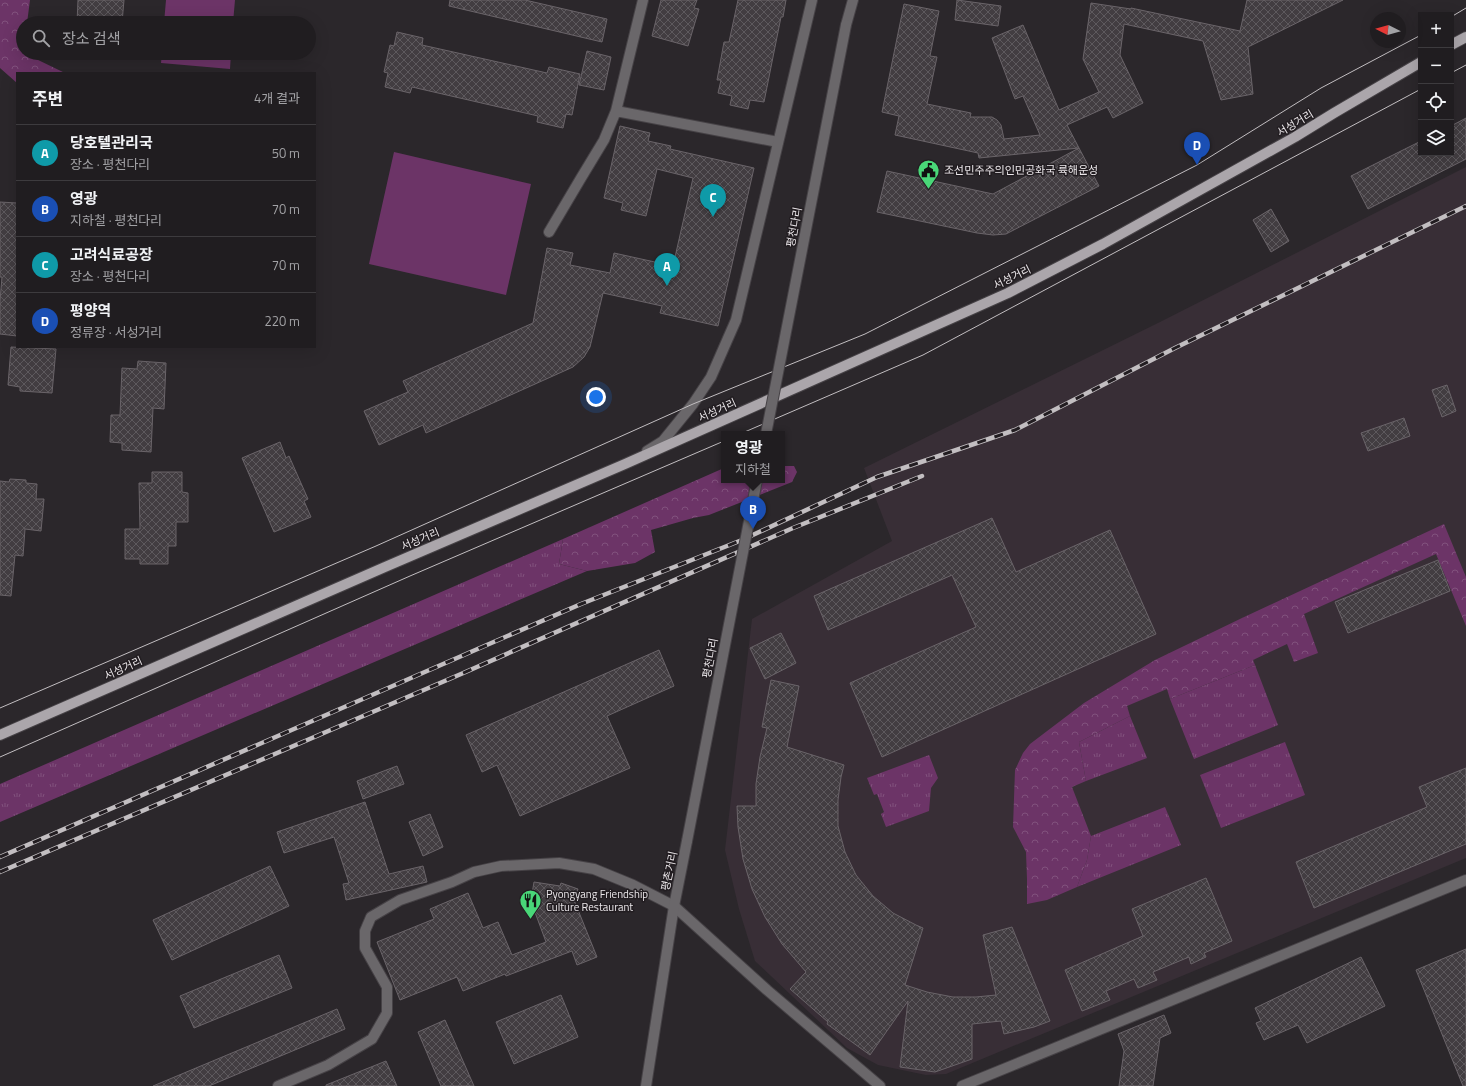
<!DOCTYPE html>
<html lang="ko">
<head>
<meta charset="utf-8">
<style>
  body { margin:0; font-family:"Titillium Web","Noto Sans KR",sans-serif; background:#282629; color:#f1f3f6 }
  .controls { position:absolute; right:12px; top:12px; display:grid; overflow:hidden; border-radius:0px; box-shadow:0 4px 16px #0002 }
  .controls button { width:36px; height:36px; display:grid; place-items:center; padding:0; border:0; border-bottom:1px solid #3d3b3e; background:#201d20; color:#f1f3f6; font:20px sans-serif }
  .compass { position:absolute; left:1370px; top:12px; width:36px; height:36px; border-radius:50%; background:#201d20; box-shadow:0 4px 16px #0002; rotate:276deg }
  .you { position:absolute; left:596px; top:397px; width:14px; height:14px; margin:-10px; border:3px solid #fff; border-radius:50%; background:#1a73e8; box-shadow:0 0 0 6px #1a73e833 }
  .badge { display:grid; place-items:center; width:26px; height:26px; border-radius:50%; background:#1a73e8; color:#fff; font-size:13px; font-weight:700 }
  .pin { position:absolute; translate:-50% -33px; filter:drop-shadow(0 1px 2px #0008) }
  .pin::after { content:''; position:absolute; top:21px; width:14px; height:12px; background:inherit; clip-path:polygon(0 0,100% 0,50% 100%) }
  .popup { position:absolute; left:721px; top:431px; width:64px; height:52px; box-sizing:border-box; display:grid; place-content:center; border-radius:0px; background:#201d20; filter:drop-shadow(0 1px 3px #0005); font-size:13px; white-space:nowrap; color:#a2a2a5 }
  .popup b { font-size:15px; color:#f1f3f6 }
  .popup::after { content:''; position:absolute; left:50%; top:100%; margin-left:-8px; border:8px solid transparent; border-top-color:#201d20 }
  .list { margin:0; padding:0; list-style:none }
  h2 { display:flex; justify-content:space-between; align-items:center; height:52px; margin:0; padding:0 16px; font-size:17px }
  h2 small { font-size:13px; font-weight:400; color:#a2a2a5 }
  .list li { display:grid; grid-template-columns:26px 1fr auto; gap:12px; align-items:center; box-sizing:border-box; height:56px; padding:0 16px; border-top:1px solid #3d3b3e }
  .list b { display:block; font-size:15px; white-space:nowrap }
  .list p { margin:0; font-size:13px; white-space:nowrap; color:#a2a2a5 }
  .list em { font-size:13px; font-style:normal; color:#a2a2a5 }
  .icon { flex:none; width:22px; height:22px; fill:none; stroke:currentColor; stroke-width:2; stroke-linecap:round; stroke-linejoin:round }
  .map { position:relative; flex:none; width:1466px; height:1086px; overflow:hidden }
  .search { position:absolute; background:#201d20; box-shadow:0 4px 16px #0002; left:16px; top:16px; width:300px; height:44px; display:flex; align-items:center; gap:10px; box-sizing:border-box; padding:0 14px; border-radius:22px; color:#a2a2a5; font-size:15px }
  .panel { position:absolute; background:#201d20; box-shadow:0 4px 16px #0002; left:16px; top:72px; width:300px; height:276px; border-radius:0px }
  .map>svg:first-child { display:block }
</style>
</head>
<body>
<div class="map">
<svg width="1466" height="1086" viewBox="0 0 1466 1086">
  <defs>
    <pattern id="grass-tufts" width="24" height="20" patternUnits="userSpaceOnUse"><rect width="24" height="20" fill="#6c3467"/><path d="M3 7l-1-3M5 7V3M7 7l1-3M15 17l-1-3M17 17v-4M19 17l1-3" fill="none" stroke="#81517d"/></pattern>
    <pattern id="forest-crowns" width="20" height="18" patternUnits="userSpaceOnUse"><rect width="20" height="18" fill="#6c3467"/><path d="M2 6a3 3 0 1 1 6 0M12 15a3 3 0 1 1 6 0" fill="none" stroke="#81517d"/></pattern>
    <pattern id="building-cross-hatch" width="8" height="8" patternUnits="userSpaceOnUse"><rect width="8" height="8" fill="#423d41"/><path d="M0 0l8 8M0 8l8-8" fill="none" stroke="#5d595d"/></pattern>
  </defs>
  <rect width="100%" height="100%" fill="#2b272b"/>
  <path fill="#382e36" d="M1466,167V858L946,1074L926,1075L878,1065L847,1048L755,961L739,909L725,850L752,619L892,541L864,468L1160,322Z"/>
  <path fill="url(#grass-tufts)" d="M563,539L559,564L587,571L0,822V784Z
    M1255,665L1278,725L1194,759L1170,699Z
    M1130,716L1147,758L1086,781L1079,742Z
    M1285,742L1305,795L1221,828L1200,775Z
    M929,755L938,778L931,788L929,811L886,827L881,814L884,812L877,794L874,795L867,778Z
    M1165,807L1181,845L1077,887L1087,860L1091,836Z"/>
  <path fill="url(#forest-crowns)" d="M0,0H30L27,23H23V53H34L36,59L65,73H17V83L0,68Z
    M782,466H794L797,472L792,482L709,515L693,518L651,530L655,552L635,563L587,571L559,564L563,539L724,468V480H782Z
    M1444,524L1466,577V626L1436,554L1304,614L1318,653L1294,662L1287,644L1253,660L1255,665L1170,699L1167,689L1127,706L1130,716L1079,742L1086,781L1072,787L1091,836L1087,860L1077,887L1047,900L1027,904V879L1026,852L1013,827L1015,770L1023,753L1030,744L1084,703L1155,660L1242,618Z"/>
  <path fill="#6c3467" d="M166,0H235L233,23H164Z
    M162,53H231L230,69L161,63Z
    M394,152L531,184L506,295L369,264Z"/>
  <path fill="url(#building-cross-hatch)" stroke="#6a6469" d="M78,0H124L122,23H77Z
    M450,0H525L607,19L602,42L449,6Z
    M661,0H697L694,8L699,9L688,46L652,36Z
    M738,0H786L783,17H781L764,102L750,100L748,109L730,105L732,96L718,93L721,80H717L724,42H729Z
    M957,0L1001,6L998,26L955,20Z
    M1247,0H1343L1248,47L1253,94L1221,100L1203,41L1124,24L1120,55L1143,103L1113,118L1107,107L1067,125L1079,148L979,158L978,153L895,135L899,116L882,112L904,4L939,11L930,56L937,57L927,104L971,113L970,117H992L997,120L1001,125L1004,139L1040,135L1023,96L1015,99L992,38L1023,25L1059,110L1099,92L1083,59L1091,3L1131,9V8L1240,31Z
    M397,32L423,38L422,45L547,73L549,67L580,74L572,115L566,114L563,128L537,122L538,116L412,87L410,93L385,87L388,73L384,72L390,45L394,46Z
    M587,51L611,57L604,90L579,85Z
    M1466,118V159L1368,209L1351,176L1421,141V153H1451V126Z
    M620,126L650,133L648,141L671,146L670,149L754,168L718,326L660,313L662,306L603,293L590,347L584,357L573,367L426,433L423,425L379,445L364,411L408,392L403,381L533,323L547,248L573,253L570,265L610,273L614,253L673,266L693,178L657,169L646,216L621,210L623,203L604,198Z
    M1079,148L1099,186L1006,234L993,235L977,233L877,212L887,171L993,194Z
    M0,202L17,203V336L0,334V301L2,277H0Z
    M1271,209L1289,241L1271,252L1253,220Z
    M11,347L56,349L52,393L20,391V387L8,385Z
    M138,361L166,363L164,409L153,408L151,452L122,450V443L110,442L111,415H120L122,368L137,369Z
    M1447,385L1456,411L1442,417L1432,390Z
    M1404,418L1410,436L1368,451L1361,433Z
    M280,442L286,458L289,456L308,499L304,501L311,517L274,532L242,458Z
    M152,472H182V492L188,493V522H176V546H168V564H140V559H125V529H140L139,483H152Z
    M10,479L26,480V483L37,484L36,499H44L41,531L25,529L23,556L15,555L11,596L0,595V481L9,482Z
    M992,518L1016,572L1110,530L1156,634L882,757L850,683L976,627L952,575L828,630L814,596Z
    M1438,560L1450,591L1348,633L1335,602Z
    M781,633L796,663L765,679L750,648Z
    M659,650L674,686L607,716L630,768L520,816L497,765L482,772L466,735Z
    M771,680L799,686L787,747L844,765L841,777L838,800V826L845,852L856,875L873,896L893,913L916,925L923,928L905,985L927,992L953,997H976L996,995L983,935L1012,927L1050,1021L1034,1027L1004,1034L1001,1021L972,1024V1059L935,1072L900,1067L908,1001L870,1055L827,1024L828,1022L790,989L806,972L782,944L765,917L752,889L743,859L738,827L737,806H756V784L760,757L767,728L762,727Z
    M397,766L404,784L363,799L357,781Z
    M1466,768V844L1314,908L1296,862L1427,807L1419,787Z
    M365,802L389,874L423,866L427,882L346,900L343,884L349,883L334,837L284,853L277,832Z
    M430,814L443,847L423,856L409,822Z
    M270,866L289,906L172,960L153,920Z
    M1206,878L1232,941L1204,953L1206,957L1191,964L1189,957L1153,972L1157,980L1138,988L1134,979L1106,991L1110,1000L1082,1011L1065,970L1143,936L1132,909Z
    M534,882L560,886L561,883L578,889L574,900L597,957L577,965L572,951L506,976L505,974L463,991L457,977L400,1000L377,942L434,919L430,909L468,893L483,928L498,922L512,955L546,942L529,896L532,894Z
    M1466,949V1086H1463L1416,970Z
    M279,955L292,988L194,1028L180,996Z
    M1361,957L1385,1006L1307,1043L1298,1025L1264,1040L1256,1023L1261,1021L1255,1008Z
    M561,995L578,1037L514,1064L496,1022Z
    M337,1009L345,1029L209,1086H153Z
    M1164,1015L1171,1033L1160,1038L1153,1086H1119L1124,1051L1118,1034Z
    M445,1020L474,1086H441L418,1032Z
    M386,1061L397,1086H326V1085Z"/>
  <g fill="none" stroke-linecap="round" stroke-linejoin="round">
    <defs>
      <path id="minor" d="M616,111L778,142
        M549,232L581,178L604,140L616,111L643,0
        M278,1086L328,1065L372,1039L387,1013V987L365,948V931L371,917L400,900L452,882L474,872L501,866L559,863L594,869L633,885L674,906L767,990L880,1086
        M962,1086L1466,880"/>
      <path id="tertiary" d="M846,25L853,0
        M647,451L663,441L693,404L711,377L736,320L812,0
        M646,1086L674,906L687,841"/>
      <path id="primary" d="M1451,45L1466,37
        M0,735L385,567L625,464L1008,293L1103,244L1295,137L1334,113L1421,62"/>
    </defs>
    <use href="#minor" stroke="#464246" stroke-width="12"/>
    <use href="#tertiary" stroke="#464246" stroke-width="12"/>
    <use href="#primary" stroke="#464246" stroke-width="12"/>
    <use href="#minor" stroke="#6a676a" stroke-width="10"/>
    <use href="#tertiary" stroke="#6a676a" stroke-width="10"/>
    <use href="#primary" stroke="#aba6ab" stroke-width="10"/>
    <path stroke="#c2bec1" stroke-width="1" d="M1451,17L1466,8
      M1451,73L1466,65
      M740,434L923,355L1421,89
      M0,708L376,546L693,404L865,334L1197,165L1321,88L1421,35
      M0,757L410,576L724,441"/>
    <defs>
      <path id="rail" d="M0,857L581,604L742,540L877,477L1015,430L1175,348L1466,206
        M0,872L461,674L793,528L922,476"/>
    </defs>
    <use href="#rail" stroke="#c2bec1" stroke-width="4.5"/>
    <use href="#rail" stroke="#221d21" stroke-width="3" stroke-dasharray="9" stroke-linecap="butt"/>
    <defs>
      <path id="tertiary-bridge" d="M766,434L846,25
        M687,841L757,480"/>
    </defs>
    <use href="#tertiary-bridge" stroke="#464246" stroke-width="12" stroke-linecap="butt"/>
    <use href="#tertiary-bridge" stroke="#6a676a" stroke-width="10"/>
  </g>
  <defs>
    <symbol id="civic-pin" viewBox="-11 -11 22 30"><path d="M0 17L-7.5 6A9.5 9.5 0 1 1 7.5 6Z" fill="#49d778" stroke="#221d21"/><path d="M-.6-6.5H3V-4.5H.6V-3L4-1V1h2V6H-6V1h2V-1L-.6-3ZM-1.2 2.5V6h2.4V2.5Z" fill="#111"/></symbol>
    <symbol id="restaurant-pin" viewBox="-11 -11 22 30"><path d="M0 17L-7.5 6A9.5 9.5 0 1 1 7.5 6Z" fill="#49d778" stroke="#221d21"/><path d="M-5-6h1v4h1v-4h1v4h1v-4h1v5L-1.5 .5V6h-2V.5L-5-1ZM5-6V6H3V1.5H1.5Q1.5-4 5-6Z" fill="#111"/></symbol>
  </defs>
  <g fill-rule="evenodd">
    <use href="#civic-pin" x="916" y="158" width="25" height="34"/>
    <use href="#restaurant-pin" x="518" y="888" width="25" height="34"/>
  </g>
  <g text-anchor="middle" stroke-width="3" stroke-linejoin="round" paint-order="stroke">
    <g font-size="11" fill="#ebe7ea" stroke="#221d21">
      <text transform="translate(1295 123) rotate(-31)" y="4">서성거리</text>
      <text transform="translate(794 227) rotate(-79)" y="4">평천다리</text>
      <text transform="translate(1012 277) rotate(-26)" y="4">서성거리</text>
      <text transform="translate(717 410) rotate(-24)" y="4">서성거리</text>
      <text transform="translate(420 539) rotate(-23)" y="4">서성거리</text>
      <text transform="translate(710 658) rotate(-79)" y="4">평천다리</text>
      <text transform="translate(123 668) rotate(-24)" y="4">서성거리</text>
      <text transform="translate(669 871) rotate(-78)" y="4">평촌거리</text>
    </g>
    <g font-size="11" fill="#ebe7ea" stroke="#221d21" text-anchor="start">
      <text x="944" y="174">조선민주주의인민공화국 륙해운성</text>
      <text x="546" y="898">Pyongyang Friendship<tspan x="546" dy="13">Culture Restaurant</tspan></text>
    </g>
  </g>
</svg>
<div class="controls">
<button>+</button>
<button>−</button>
<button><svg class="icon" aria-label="locate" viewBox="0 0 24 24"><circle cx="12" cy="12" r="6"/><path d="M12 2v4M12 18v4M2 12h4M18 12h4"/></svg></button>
<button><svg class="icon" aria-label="layers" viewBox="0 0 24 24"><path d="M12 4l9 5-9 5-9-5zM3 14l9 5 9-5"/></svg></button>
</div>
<svg class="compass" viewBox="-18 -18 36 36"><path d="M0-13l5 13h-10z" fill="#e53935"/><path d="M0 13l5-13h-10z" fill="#a2a2a5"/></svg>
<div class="you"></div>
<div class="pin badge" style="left:667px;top:286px;background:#0f9aa8">A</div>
<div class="pin badge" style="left:753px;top:529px;background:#1a4fb4">B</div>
<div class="popup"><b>영광</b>지하철</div>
<div class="pin badge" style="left:713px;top:217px;background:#0f9aa8">C</div>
<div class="pin badge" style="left:1197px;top:165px;background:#1a4fb4">D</div>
<div class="search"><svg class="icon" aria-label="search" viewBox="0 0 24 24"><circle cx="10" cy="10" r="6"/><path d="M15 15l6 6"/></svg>장소 검색</div>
<section class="panel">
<h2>주변<small>4개 결과</small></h2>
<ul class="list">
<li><span class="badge" style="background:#0f9aa8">A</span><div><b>당호텔관리국</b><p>장소 · 평천다리</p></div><em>50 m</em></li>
<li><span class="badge" style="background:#1a4fb4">B</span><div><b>영광</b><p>지하철 · 평천다리</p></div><em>70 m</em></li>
<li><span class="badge" style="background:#0f9aa8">C</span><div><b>고려식료공장</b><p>장소 · 평천다리</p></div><em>70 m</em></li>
<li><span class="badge" style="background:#1a4fb4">D</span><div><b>평양역</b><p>정류장 · 서성거리</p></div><em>220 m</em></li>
</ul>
</section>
</div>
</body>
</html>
